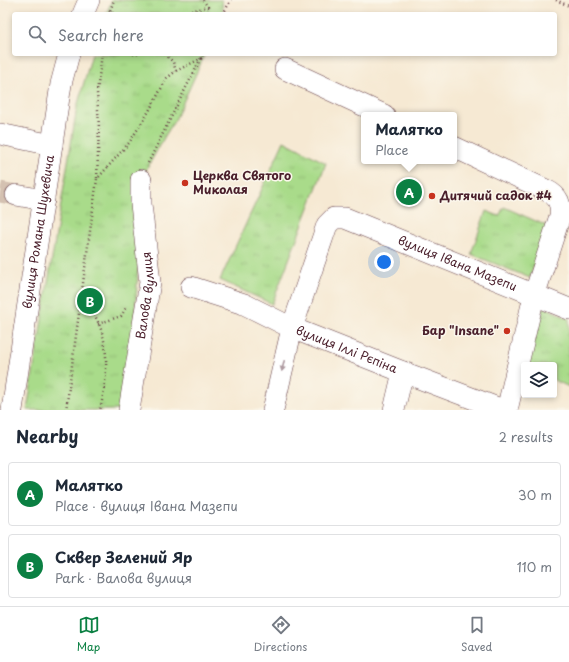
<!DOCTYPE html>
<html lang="en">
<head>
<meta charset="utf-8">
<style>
  body { margin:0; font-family:"Playpen Sans",sans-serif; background:#f2f2f3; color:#1f2937 }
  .controls { position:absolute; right:12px; bottom:12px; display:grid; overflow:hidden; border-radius:4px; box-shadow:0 2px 6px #0003 }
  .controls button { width:36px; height:36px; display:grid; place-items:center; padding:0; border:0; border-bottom:1px solid #e0e1e3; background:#fff; color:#1f2937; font:20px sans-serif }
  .you { position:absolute; left:384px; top:262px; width:14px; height:14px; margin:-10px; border:3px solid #fff; border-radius:50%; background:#1a73e8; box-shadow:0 0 0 6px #1a73e833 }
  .badge { display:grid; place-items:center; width:26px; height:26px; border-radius:50%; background:#0b8043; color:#fff; font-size:13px; font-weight:700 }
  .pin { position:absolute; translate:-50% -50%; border:2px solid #fff; box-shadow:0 1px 4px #0006 }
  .popup { position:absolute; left:361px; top:112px; width:96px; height:52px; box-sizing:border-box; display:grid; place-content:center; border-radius:4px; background:#fff; filter:drop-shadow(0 1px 3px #0005); font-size:13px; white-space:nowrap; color:#747a83 }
  .popup b { font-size:15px; color:#1f2937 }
  .popup::after { content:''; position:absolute; left:50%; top:100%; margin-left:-8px; border:8px solid transparent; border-top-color:#fff }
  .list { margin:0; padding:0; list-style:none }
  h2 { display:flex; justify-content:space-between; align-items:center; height:52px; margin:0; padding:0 16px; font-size:17px }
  h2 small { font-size:13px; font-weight:400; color:#747a83 }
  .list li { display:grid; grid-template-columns:26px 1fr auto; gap:12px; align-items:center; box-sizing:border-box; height:64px; margin:0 8px 8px; padding:0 8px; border:1px solid #e0e1e3; border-radius:4px }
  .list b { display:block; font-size:15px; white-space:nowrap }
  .list p { margin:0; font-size:13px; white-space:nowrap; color:#747a83 }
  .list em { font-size:13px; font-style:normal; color:#747a83 }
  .icon { flex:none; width:22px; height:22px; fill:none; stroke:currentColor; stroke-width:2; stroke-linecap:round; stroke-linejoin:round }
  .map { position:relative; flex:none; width:569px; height:410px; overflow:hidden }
  .search { position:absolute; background:#fff; box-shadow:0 2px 6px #0003; left:12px; right:12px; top:12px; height:44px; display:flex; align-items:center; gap:10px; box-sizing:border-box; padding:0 14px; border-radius:4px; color:#747a83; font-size:15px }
  .sheet { height:196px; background:#fff }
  nav { display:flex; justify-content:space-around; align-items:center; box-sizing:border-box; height:56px; border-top:1px solid #e0e1e3; background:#fff; font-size:11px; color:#747a83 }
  nav a { display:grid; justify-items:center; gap:2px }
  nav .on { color:#0b8043 }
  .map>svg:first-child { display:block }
</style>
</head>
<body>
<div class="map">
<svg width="569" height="410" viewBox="0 0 569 410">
  <defs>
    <pattern id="park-tufts" width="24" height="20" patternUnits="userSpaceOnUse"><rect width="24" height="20" fill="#a9db8a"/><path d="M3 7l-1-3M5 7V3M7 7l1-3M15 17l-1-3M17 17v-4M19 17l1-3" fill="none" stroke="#93bc77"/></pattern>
  </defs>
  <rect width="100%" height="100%" fill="#fbf7ec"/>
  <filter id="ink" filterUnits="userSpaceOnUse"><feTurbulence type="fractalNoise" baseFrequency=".025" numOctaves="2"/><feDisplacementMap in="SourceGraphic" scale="8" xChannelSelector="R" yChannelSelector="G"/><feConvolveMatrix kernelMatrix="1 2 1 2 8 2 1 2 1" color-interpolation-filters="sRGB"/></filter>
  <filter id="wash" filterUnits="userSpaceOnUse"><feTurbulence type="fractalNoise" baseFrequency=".012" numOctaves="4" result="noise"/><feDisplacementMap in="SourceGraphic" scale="16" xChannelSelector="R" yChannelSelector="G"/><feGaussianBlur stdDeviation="0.9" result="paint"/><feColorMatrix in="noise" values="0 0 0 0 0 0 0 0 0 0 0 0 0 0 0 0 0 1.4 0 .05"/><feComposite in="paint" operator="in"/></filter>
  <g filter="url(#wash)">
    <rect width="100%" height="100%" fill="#f6e9d3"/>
    <path fill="url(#park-tufts)" stroke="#7a7d5a" d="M112,0H222L223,13V14H106Z
      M92,54H205L176,118L165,136L145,172L128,410H27L77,107Z
      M284,141L326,163L272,304L220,280Z
      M504,207L547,226L530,278L471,254L486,211L499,216Z
      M543,306L569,319V387L554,380V365H527Z"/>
  </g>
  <g filter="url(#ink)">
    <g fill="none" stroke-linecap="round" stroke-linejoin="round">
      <path stroke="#d4c1b1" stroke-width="21" stroke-dasharray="21 10" stroke-linecap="butt" d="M0,192L16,195"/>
      <defs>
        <g id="minor">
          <path d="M83,14L89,0"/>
          <path d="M285,69L384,115"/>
          <path d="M0,134L52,145"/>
          <path d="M454,147L548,191C558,196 562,205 560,216L534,296L507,410"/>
          <path d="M16,195L44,200"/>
          <path id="s1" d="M191,287L244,304L292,328L403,372L503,410"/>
          <path id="s2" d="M12,410L61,84L69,54"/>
          <path id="s3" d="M129,410L150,282L141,204V180"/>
          <path id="s4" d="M273,410L292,328L327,225L334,218H345L569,309"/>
          <path d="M394,410L403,372"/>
        </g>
      </defs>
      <use href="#minor" stroke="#643d44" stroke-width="22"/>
      <path stroke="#643d44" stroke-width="2.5" stroke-dasharray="1 3" stroke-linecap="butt" d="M203,0L208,7V14
        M556,0L569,6
        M109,10L114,14
        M109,14L114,0
        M176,14L208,7
        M223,14L231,0
        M133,54H138
        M165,54L173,62L176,71
        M148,163L203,54
        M97,178L99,128L97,92L102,54
        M81,299C86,305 92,310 95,316C111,344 107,380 100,410
        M98,324L121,316L126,308
        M66,410L97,179L129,143L149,111L167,78L176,71L202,58"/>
      <use href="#minor" stroke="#fff" stroke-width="21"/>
    </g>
    <defs><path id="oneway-solid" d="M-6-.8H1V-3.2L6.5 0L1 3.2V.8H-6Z"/></defs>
    <use fill="#ae9aa0" href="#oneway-solid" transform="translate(283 366) rotate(103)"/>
  </g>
  <g fill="#c8321e" stroke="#fbf7ec" stroke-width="1.5">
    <circle cx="185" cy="183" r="4"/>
    <circle cx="432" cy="196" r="4"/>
    <circle cx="507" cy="331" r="4"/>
  </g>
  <g text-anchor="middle" stroke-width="3" stroke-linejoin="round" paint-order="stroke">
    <g font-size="12" font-weight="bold" fill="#4a1f2b" stroke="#fbf7ec" text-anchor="start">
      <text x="193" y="180">Церква Святого<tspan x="193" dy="14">Миколая</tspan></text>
      <text x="440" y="200">Дитячий садок #4</text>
      <text x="499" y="335" text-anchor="end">Бар "Insane"</text>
    </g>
    <g font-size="12" fill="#4a1f2b" stroke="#fbf7ec">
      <text dy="4" stroke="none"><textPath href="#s2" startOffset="180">вулиця Романа Шухевича</textPath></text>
      <text dy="4" stroke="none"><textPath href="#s4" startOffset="335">вулиця Івана Мазепи</textPath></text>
      <text dy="4" stroke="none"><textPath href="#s3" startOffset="116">Валова вулиця</textPath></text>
      <text dy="4" stroke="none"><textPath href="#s1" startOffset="168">вулиця Іллі Рєпіна</textPath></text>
    </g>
  </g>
</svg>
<div class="controls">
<button><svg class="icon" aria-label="layers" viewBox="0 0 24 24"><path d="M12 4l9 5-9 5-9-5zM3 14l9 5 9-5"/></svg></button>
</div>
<div class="you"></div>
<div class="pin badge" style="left:409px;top:192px">A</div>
<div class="popup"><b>Малятко</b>Place</div>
<div class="pin badge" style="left:90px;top:301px">B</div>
<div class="search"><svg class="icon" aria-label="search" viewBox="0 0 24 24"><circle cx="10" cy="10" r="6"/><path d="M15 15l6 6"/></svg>Search here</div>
</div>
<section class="sheet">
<h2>Nearby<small>2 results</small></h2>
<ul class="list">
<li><span class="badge">A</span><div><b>Малятко</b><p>Place · вулиця Івана Мазепи</p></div><em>30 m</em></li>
<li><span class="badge">B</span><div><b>Сквер Зелений Яр</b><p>Park · Валова вулиця</p></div><em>110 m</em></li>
</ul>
</section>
<nav>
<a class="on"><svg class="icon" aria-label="map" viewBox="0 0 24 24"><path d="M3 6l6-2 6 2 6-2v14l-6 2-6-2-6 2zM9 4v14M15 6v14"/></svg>Map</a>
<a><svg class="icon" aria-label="directions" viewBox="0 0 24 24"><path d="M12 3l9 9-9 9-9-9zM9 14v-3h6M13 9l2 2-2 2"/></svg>Directions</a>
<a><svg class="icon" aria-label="saved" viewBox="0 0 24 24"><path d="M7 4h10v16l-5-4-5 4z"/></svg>Saved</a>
</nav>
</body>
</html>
